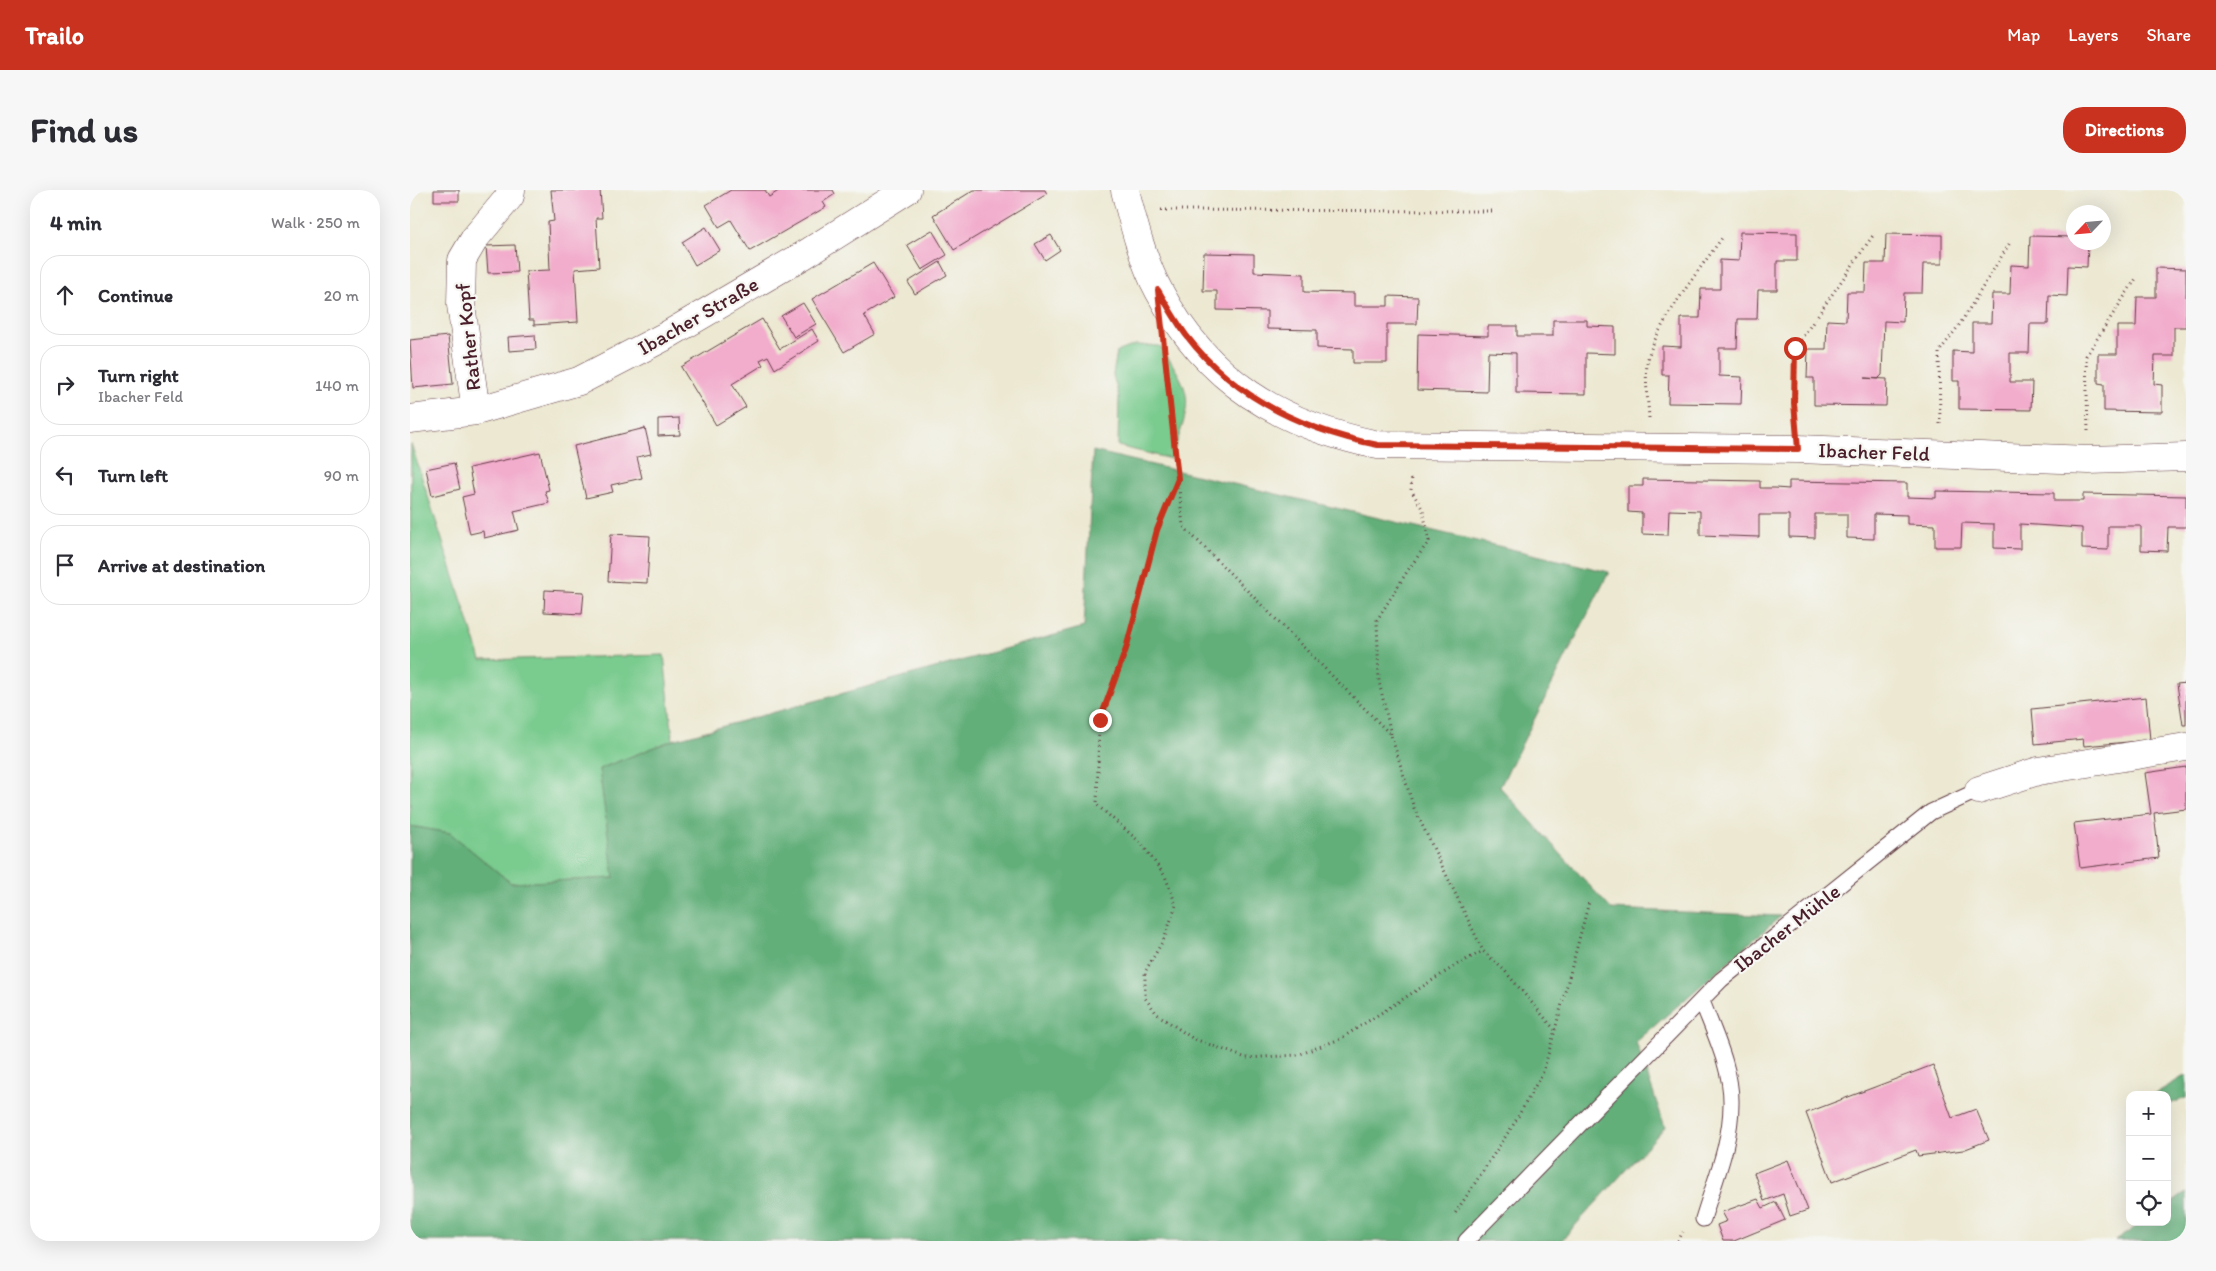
<!DOCTYPE html>
<html lang="en">
<head>
<meta charset="utf-8">
<style>
  body { margin:0; font-family:Itim,sans-serif; background:#f7f7f7; color:#2b2b33 }
  .controls { position:absolute; right:15px; bottom:15px; display:grid; overflow:hidden; border-radius:10px; box-shadow:0 5px 20px #0002 }
  .controls button { width:45px; height:45px; display:grid; place-items:center; padding:0; border:0; border-bottom:1px solid #e1e1e2; background:#fff; color:#2b2b33; font:25px sans-serif }
  .compass { position:absolute; left:1656px; top:15px; width:45px; height:45px; border-radius:50%; background:#fff; box-shadow:0 5px 20px #0002; rotate:244deg }
  .stop { position:absolute; width:15px; height:15px; margin:-11px; border:4px solid #c8321e; border-radius:50%; background:#fff }
  .stop.end { background:#c8321e; border-color:#fff; box-shadow:0 1px 5px #0008 }
  .list { margin:0; padding:0; list-style:none }
  h2 { display:flex; justify-content:space-between; align-items:center; height:65px; margin:0; padding:0 20px; font-size:21px }
  h2 small { font-size:16px; font-weight:400; color:#7c7c81 }
  .list li { display:grid; grid-template-columns:32px 1fr auto; gap:15px; align-items:center; box-sizing:border-box; height:80px; margin:0 10px 10px; padding:0 10px; border:1px solid #e1e1e2; border-radius:20px }
  .list b { display:block; font-size:19px; white-space:nowrap }
  .list p { margin:0; font-size:16px; white-space:nowrap; color:#7c7c81 }
  .list em { font-size:16px; font-style:normal; color:#7c7c81 }
  .icon { flex:none; width:28px; height:28px; fill:none; stroke:currentColor; stroke-width:2; stroke-linecap:round; stroke-linejoin:round }
  .map { position:relative; flex:none; width:1776px; height:1051px; overflow:hidden; border-radius:20px }
  header { display:flex; align-items:center; gap:30px; box-sizing:border-box; height:70px; padding:0 25px; background:#c8321e; color:#fff }
  header strong { font-size:24px }
  nav { display:flex; gap:28px; margin-inline-start:auto; font-size:18px }
  .intro { display:flex; align-items:center; justify-content:space-between; box-sizing:border-box; height:120px; padding:0 30px }
  h1 { margin:0; font-size:35px }
  .button { padding:12px 22px; border-radius:20px; background:#c8321e; color:#fff; font-size:18px; font-weight:700 }
  main { display:flex; gap:30px; padding:0 30px }
  aside { flex:1; background:#fff; border-radius:20px; box-shadow:0 5px 20px #0002 }
  .map>svg:first-child { display:block }
</style>
</head>
<body>
<header>
<strong>Trailo</strong>
<nav><a>Map</a><a>Layers</a><a>Share</a></nav>
</header>
<div class="intro"><h1>Find us</h1><a class="button">Directions</a></div>
<main>
<aside>
<h2>4 min<small>Walk · 250 m</small></h2>
<ul class="list">
<li><svg class="icon" aria-label="ahead" viewBox="0 0 24 24"><path d="M12 20V5M6 11l6-6 6 6"/></svg><div><b>Continue</b></div><em>20 m</em></li>
<li><svg class="icon" aria-label="right" viewBox="0 0 24 24"><path d="M7 20v-9h11M14 6l5 5-5 5"/></svg><div><b>Turn right</b><p>Ibacher Feld</p></div><em>140 m</em></li>
<li><svg class="icon" aria-label="left" viewBox="0 0 24 24"><path d="M17 20v-9H6M10 6l-5 5 5 5"/></svg><div><b>Turn left</b></div><em>90 m</em></li>
<li><svg class="icon" aria-label="arrive" viewBox="0 0 24 24"><path d="M6 21V4h12l-3 4 3 4H6"/></svg><div><b>Arrive at destination</b></div></li>
</ul>
</aside>
<div class="map">
<svg width="1776" height="1051" viewBox="0 0 1776 1051">
  <rect width="100%" height="100%" fill="#f6f6f2"/>
  <filter id="ink" filterUnits="userSpaceOnUse"><feTurbulence type="fractalNoise" baseFrequency=".02" numOctaves="2"/><feDisplacementMap in="SourceGraphic" scale="10" xChannelSelector="R" yChannelSelector="G"/><feConvolveMatrix kernelMatrix="1 2 1 2 8 2 1 2 1" color-interpolation-filters="sRGB"/></filter>
  <filter id="wash" filterUnits="userSpaceOnUse"><feTurbulence type="fractalNoise" baseFrequency=".0096" numOctaves="4" result="noise"/><feDisplacementMap in="SourceGraphic" scale="20" xChannelSelector="R" yChannelSelector="G"/><feGaussianBlur stdDeviation="1.12" result="paint"/><feColorMatrix in="noise" values="0 0 0 0 0 0 0 0 0 0 0 0 0 0 0 0 0 1.4 0 .05"/><feComposite in="paint" operator="in"/></filter>
  <g filter="url(#wash)">
    <rect width="100%" height="100%" fill="#ece8d1"/>
    <path fill="#79cb8e" stroke="#62755c" d="M725,155L750,156C786,207 781,211 761,269L708,256L709,207L703,185L707,162Z
      M1,254L71,470L254,465L263,550L189,579L205,688L101,693L40,643L0,636Z"/>
    <path fill="#62af79" stroke="#566752" d="M683,261L1199,382L1090,597L1201,719L1371,726L1226,852L1255,937L1151,1051H0V636L40,643L101,693L204,688L189,579L263,550L674,437Z
      M1776,885V908L1757,915V905H1743Z
      M1776,1003V1051H1705L1733,1032H1757V1016Z"/>
    <g id="blocks">
      <path fill="#f2accc" d="M24,0H49V11H24Z
        M141,0H190L192,28H186L189,77L165,79L168,132L124,135V130H119L116,81L140,80L138,32L144,31Z
        M321,0H355L359,7L370,0H423L425,4L413,12L416,17L340,61L321,30L309,37L296,15Z
        M564,0H635L637,4L544,60L523,25Z
        M296,37L310,60L285,75L272,52Z
        M522,40L537,65L512,80L497,55Z
        M1330,42L1387,43V71H1367V100H1348L1347,129H1328L1327,158H1309V186L1332,187L1331,214L1258,213L1259,185H1252V156L1271,157V128H1290L1291,99H1310V70L1329,71Z
        M1476,44L1532,45V74H1513L1512,103H1494L1493,132L1474,131L1472,185L1468,189L1454,188L1477,189L1476,216L1404,215V188H1397L1398,159H1416L1417,130L1436,131L1437,102H1455L1456,73H1475Z
        M641,45L650,60L635,70L625,54Z
        M1620,46L1664,47V52H1678L1677,77L1658,76L1657,106L1639,105L1638,134H1620L1619,163H1600V192H1622L1621,220L1549,219V191H1543V161L1562,162V133H1581L1582,104H1600L1601,75L1619,76Z
        M105,55L107,82L78,83L76,56Z
        M794,63L844,64V82L894,84V102L944,103V116H978V106L1008,107L1007,134H977V173H943V159L907,158V140L857,139V121L807,120V101H793Z
        M530,72L537,85L505,104L498,92Z
        M463,73L484,107L454,125L465,144L434,162L402,109Z
        M1746,78L1776,79V137H1764V166H1745L1744,194L1752,195V222L1694,221V194L1688,193V164H1707V136H1726L1727,107H1746Z
        M393,113L406,134L384,147L371,126Z
        M352,129L370,159L402,139L409,151L365,179L358,166L350,170L353,175L322,194L336,217L306,235L271,177Z
        M1143,130H1177V136L1205,137V164L1176,163V204L1106,203V163L1078,162L1077,202L1007,200L1008,144L1078,146V136H1107V146H1143Z
        M125,145L126,159L99,161L98,147Z
        M38,146L43,194L3,198L0,150Z
        M269,228L270,245L248,246V229Z
        M235,238L241,264L227,267L232,288L201,295L203,302L176,308L164,256Z
        M130,262L139,300L135,301L139,313L104,321L109,340L74,348L73,341L60,344L52,307L64,304L59,278Z
        M44,273L50,299L22,306L16,279Z
        M1233,289L1350,291V298H1365L1379,299V291L1497,293V307L1526,308V301L1644,303V311H1673V304L1776,306V337H1758L1757,361L1731,360V336H1698V360L1672,359V338L1610,334V359L1584,358V334L1552,333L1551,357H1525V335L1497,334V325L1464,324V349L1437,348V324H1405V348L1379,347V325H1349V347L1290,345V321L1259,320L1258,345L1232,344V323L1218,322V296H1233Z
        M201,344L240,346L237,393L198,391Z
        M135,400L174,402L172,424L134,422Z
        M1776,493V535H1773L1767,494Z
        M1736,507L1740,550L1674,556L1673,549L1625,554L1622,519Z
        M1776,577V619L1744,623L1749,668L1670,678L1664,633L1741,624L1735,583Z
        M1523,875L1542,928L1566,919L1579,950L1553,960L1508,966L1506,960L1422,992L1396,923Z
        M1378,970L1398,1020L1380,1026L1373,1004L1354,1011L1344,983Z
        M1348,1009L1353,1018L1366,1012L1375,1030L1324,1051H1313L1307,1035L1317,1031L1312,1022Z"/>
    </g>
  </g>
  <g filter="url(#ink)">
    <use href="#blocks" fill-opacity="0" stroke="#623d44" stroke-width="1"/>
    <g fill="none" stroke-linecap="round" stroke-linejoin="round">
      <defs>
        <path id="service" d="M1292,811C1304,843 1322,879 1321,914C1321,954 1304,992 1293,1029
          M1056,1051L1311,790L1521,622L1569,600"/>
        <path id="minor" d="M715,0C723,32 733,72 749,101C797,191 870,235 968,255L1388,259L1679,270L1776,267
          M66,221L51,115L52,70L65,48L100,6L101,0
          M0,229L66,221L169,191L254,147L394,65L497,0
          M1569,600L1628,581L1776,557"/>
      </defs>
      <use href="#service" stroke="#623d44" stroke-width="17"/>
      <use href="#minor" stroke="#623d44" stroke-width="29"/>
      <path stroke="#623d44" stroke-width="3" stroke-dasharray="1 4" stroke-linecap="butt" d="M751,20L1086,21
        M755,168L773,336L981,545L1004,618L1073,761
        M1239,228C1238,210 1235,191 1237,174C1241,141 1292,76 1312,48
        M1385,228V158L1464,44
        M1530,234L1529,162L1550,134L1601,51
        M1678,241L1676,166L1727,87
        M768,289L747,340L716,459L689,530L687,615L731,653L755,686L766,715L755,747L735,782V808L747,824L782,848L836,868L888,865L930,849L1048,774L1073,761L1094,780L1145,840L1133,882L1105,932L1044,1025
        M981,544L969,492L967,430L998,380L1019,351L1013,320L1001,300L1002,286
        M1145,840L1179,712
        M1268,1051L1273,1042"/>
      <use href="#service" stroke="#fff" stroke-width="15"/>
      <use href="#minor" stroke="#fff" stroke-width="28"/>
    </g>
  </g>
  <g fill="none" stroke-linecap="round" stroke-linejoin="round" filter="url(#ink)">
    <path stroke="#c8321e" stroke-width="6" d="M690,530L716,459L747,340L768,289L748,100C757,115 766,131 776,145C823,207 894,240 968,255L1388,259L1384,213L1385,158"/>
  </g>
  <g text-anchor="middle" stroke-width="4.5" stroke-linejoin="round" paint-order="stroke">
    <g font-size="21" fill="#4a1f2b" stroke="#f6f6f2">
      <text transform="translate(288 126) rotate(-30)" y="7">Ibacher Straße</text>
      <text transform="translate(58 147) rotate(-96)" y="7">Rather Kopf</text>
      <text transform="translate(1464 262) rotate(2)" y="7">Ibacher Feld</text>
      <text transform="translate(1377 738) rotate(-38)" y="7">Ibacher Mühle</text>
    </g>
  </g>
</svg>
<div class="controls">
<button>+</button>
<button>−</button>
<button><svg class="icon" aria-label="locate" viewBox="0 0 24 24"><circle cx="12" cy="12" r="6"/><path d="M12 2v4M12 18v4M2 12h4M18 12h4"/></svg></button>
</div>
<svg class="compass" viewBox="-18 -18 36 36"><path d="M0-13l5 13h-10z" fill="#e53935"/><path d="M0 13l5-13h-10z" fill="#7c7c81"/></svg>
<div class="stop" style="left:1385px;top:158px"></div>
<div class="stop end" style="left:690px;top:530px"></div>
</div>
</main>
</body>
</html>
